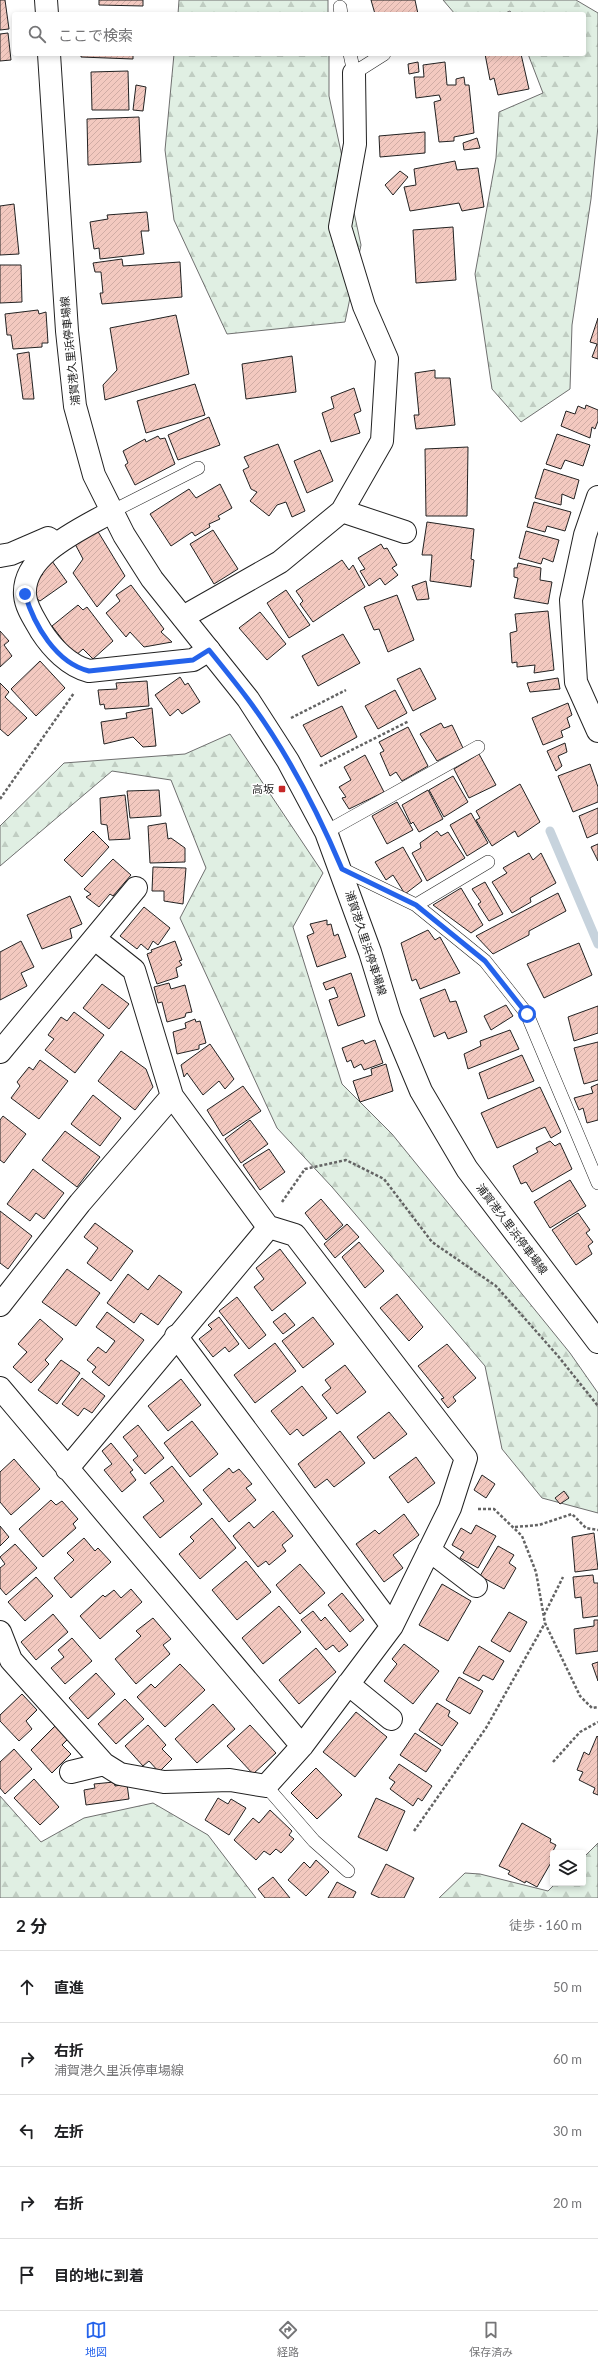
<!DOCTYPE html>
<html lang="ja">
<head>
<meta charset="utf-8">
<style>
  body { margin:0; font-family:Lato,"Noto Sans JP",sans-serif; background:#f2f2f2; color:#202124 }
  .controls { position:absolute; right:12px; bottom:12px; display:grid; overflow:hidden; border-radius:4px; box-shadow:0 2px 6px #0003 }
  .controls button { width:36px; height:36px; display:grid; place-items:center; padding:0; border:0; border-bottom:1px solid #e0e0e0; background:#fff; color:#202124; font:20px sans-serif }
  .stop { position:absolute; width:12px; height:12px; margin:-9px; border:3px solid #2563eb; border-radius:50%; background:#fff }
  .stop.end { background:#2563eb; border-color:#fff; box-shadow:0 1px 4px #0008 }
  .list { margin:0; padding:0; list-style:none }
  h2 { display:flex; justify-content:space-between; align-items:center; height:52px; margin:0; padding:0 16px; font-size:17px }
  h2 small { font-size:13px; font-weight:400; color:#757577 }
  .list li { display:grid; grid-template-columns:26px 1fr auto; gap:12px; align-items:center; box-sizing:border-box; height:72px; padding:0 16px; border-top:1px solid #e0e0e0 }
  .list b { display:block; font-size:15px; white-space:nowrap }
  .list p { margin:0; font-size:13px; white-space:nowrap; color:#757577 }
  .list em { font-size:13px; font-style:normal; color:#757577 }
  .icon { flex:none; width:22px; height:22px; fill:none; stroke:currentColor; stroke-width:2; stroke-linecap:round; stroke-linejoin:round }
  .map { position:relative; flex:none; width:598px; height:1898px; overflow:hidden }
  .search { position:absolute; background:#fff; box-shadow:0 2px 6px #0003; left:12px; right:12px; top:12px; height:44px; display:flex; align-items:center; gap:10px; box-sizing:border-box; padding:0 14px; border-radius:4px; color:#757577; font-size:15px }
  .sheet { height:412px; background:#fff }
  nav { display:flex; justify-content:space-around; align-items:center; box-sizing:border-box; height:56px; border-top:1px solid #e0e0e0; background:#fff; font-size:11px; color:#757577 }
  nav a { display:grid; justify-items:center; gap:2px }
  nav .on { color:#2563eb }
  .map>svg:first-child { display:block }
</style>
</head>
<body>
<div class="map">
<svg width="598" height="1898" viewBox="0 0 598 1898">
  <defs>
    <pattern id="forest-firs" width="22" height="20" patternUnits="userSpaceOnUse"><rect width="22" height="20" fill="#e0efe3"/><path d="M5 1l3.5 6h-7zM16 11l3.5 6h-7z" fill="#c0cdc2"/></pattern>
    <pattern id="building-hatch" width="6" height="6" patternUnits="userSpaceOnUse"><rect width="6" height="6" fill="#f3c9c0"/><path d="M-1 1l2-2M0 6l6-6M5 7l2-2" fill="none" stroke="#d0aca5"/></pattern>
  </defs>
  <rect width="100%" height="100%" fill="#fff"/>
  <path fill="url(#forest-firs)" stroke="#6f6f6f" d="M179,0H328V14H178Z
    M443,0H576L598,13V126L591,199L572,325L570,389L521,422L492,389L475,274L496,158L499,112L543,93L528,54H584V14H512L510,11L503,14H455Z
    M174,54H329V96L361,245L345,322L227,334L174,220L165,150Z
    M230,734L323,873L293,927L342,1084L392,1134L570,1353L598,1393V1513L542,1498L502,1449L485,1366L332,1187L277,1128L180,918L206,868L171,780L112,771L0,866V826L64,763L185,754Z
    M0,1796L41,1842L84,1818L153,1803L208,1835L256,1898H0Z
    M598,1843V1898H439L465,1873L480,1874L548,1891L556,1883H583V1858Z"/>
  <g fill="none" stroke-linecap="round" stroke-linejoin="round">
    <path stroke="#c7d3dd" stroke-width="9" d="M550,831L598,944"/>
  </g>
  <path fill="url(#building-hatch)" stroke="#222" d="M0,0H5L9,29L0,30Z
    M99,0H143V6L99,5Z
    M371,0H415L418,14H375Z
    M8,33L11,60L0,61V34Z
    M81,54H133V59L81,57Z
    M485,54H521L529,89L498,95L494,78L490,80Z
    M418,62L419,72L409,74L408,64Z
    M445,62L447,85H456V79L464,77L465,85H469L474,133L454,137V141L439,142L434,102L441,100L439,95L416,98L414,77H424L423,65Z
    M128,71L129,110H92L91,72Z
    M136,85L146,87L143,111L133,110Z
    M139,117L141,162L88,165L87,119Z
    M425,132V153L380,157L379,136Z
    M477,138L480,148L464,150L463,143Z
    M455,161L457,170L478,168L484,207L462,211L459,203L410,211L404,187L416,185L414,169Z
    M400,171L408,177L393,195L385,185Z
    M14,204L19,254L0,255V206Z
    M147,212L149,231H141L144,254L100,259L99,248L94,249L90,222L108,219L107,215Z
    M453,227L456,280L416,283L413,230Z
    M122,259L123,266L180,262L182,297L102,304L100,293H103L101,272H95L93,263Z
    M0,265H21L22,302L0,303Z
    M38,310L39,314L46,312L48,343H42V347L13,349L11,335H7L5,314Z
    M176,315L189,374L105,400L103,385L117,370L110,328Z
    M598,318V359L592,357L597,344L590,342Z
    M29,352L34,399H23L17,354Z
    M292,356L296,392L246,399L242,364Z
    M435,370V378H450L455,425L416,429L414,415H419L415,373Z
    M195,384L205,415L146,433L137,401Z
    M354,388L361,411L354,414L360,433L331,442L322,413L334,408L331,397Z
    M586,405L598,410V421L595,429L592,427L590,438L561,426L566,411L575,414L578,406L585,409Z
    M209,417L220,445L178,460L168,435Z
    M557,434L590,445L583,466L565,460L561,469L546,464Z
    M158,436L160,439L165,438L175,464L135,485L125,465L128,463L123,451L145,439L146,442Z
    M278,444L305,511L292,517L286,502L277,505L269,516L250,501L257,492L251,489L243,470L249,467L244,457Z
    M468,447L467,516H426L425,449Z
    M320,450L333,481L307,493L294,461Z
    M544,469L579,480L574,499L562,494L561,505L535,498Z
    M220,484L232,508L218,516L220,519L209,524L210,527L195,536L192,532L171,546L150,514L189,489L196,498Z
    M534,502L571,512L565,531L547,526L545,532L527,527Z
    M427,522L474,529L471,559L474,560L471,587L430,581L432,555H422Z
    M97,530L125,576L97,607L73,573L83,559L75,544Z
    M213,530L238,569L214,584L190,544Z
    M526,531L559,540L553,562L543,558L541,564L519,558Z
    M381,544L384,549L387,548L397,565L392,568L398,575L385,585L380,578L369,586L360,571L365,569L358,558Z
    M342,560L349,570L353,565L365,587L313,622L300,604L303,601L296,591Z
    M52,561L67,582L40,601L37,599L34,602L32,583L43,574L39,570Z
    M518,563L541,568L540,580L552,582L548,604L514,598L518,578L514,577V568H517Z
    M426,581L429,599L417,600L412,586Z
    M131,585L164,629L161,632L172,642L144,647L130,632L126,637L106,613L120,601L116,595Z
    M286,590L310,625L289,638L267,603Z
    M397,595L414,640L388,652L379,629L374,630L364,607Z
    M78,605L83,610L87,607L113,641L93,659L83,649L75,656L52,626Z
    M548,611L554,670L534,673L535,665L517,667V662L512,663L510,633L517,631L515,614Z
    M260,612L286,644L267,660L239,628Z
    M0,631L9,641L4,645L12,656L0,667Z
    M343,634L360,663L318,686L302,656Z
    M40,661L65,688L36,716L11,689Z
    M420,668L436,699L413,711L397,679Z
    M180,677L185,685L188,683L200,702L182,714L178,709L170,716L155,695Z
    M558,678L560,689L530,692L527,683Z
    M147,681L149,706L105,709L104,704L100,705L98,690L117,689L116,683Z
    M0,683L9,692L5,697L27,718L8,736L0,729Z
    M395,690L407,713L378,729L365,706Z
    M568,703L572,715L567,718L570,727L561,731L563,737L543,745L532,718Z
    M342,706L357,737L321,757L303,725Z
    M152,708L156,746L143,747L133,737L104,744L101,722L127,718L126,713Z
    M441,723L444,728L452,725L463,748L437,761L420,734Z
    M408,727L428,766L402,781L396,772L390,776L380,753L384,751L379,742Z
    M565,743L567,752L558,756L562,766L556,771L547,751Z
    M479,754L496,785L469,798L454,769Z
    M365,755L384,792L349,809L342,798L346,797L339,787L351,780L344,767Z
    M590,764L598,787V802L573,812L558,776Z
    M453,776L468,802L444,817L429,790Z
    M520,784L540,822L518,837L515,831L492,846L476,820L480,818L476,811Z
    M159,790L161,816L130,818L127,791Z
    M428,790L443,819L419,832L413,822L411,824L402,805Z
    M125,795L130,839L109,840L107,825L101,824L100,798Z
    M397,802L413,830L387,844L372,816Z
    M598,808V833L587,838L579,816Z
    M471,813L488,843L467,856L450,825Z
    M166,823L168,839L171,838L185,848V862L150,863L148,826Z
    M93,831L109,847L82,877L64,860Z
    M437,831L441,836L448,832L465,858L427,881L412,853L421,848L420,843Z
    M598,844V861L591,847Z
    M403,847L422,881L405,894L393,875L386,880L375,862Z
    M529,853L533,860L541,853L556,883L530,898L531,902L512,913L492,882L507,873L503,868Z
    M113,859L131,875L113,896L110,894L99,907L86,897L91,894L84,889Z
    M153,867L186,868L183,904L164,901V891H152Z
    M485,882L503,914L489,921L478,904L481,902L472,889Z
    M461,888L483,925L471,933L433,905Z
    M558,893L566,911L529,931V935L493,954L476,936Z
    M70,896L82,924L70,929L72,938L42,949L27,915Z
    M144,907L170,928L158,945L153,941L148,950L141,944L137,949L120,936Z
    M327,920V925L331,924L334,936L338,934L346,957L317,967L307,936L314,933L310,924Z
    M428,930L435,940L440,937L460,973L420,989L416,979L412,981L401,943Z
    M21,941L34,967L21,973L27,986L0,1000V952Z
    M175,941L182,960L179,961L182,965L176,968L178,977L157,984L147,954L152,952L151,950Z
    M579,943L592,975L544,998L527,964Z
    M351,973L365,1016L338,1026L329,1000L338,997L334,987L326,990L323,983Z
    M169,983L171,989L185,985L192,1012L186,1013L185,1017L167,1022L162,1002L158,1003L154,987Z
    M102,984L129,1004L109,1029L83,1008Z
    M445,989L450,1002L456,1001L467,1032L448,1039L445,1032L434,1037L420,999Z
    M506,1005L513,1016L491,1030L484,1016Z
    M598,1006V1033L574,1041L568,1017Z
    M74,1012L104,1035L75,1073L45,1050L54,1039L48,1035L61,1017L67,1021Z
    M195,1019L196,1022L200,1021L206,1043L199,1045V1049L177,1054L173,1032L186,1028L185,1023Z
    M510,1030L519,1049L468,1069L464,1054L481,1046L480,1041Z
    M363,1040L365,1044L375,1040L383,1063L364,1070L361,1064L354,1068L351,1060L347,1062L342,1048Z
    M598,1042V1080L584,1084L574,1048Z
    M210,1044L234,1079L225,1089L219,1081L203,1095L187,1073L184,1077L181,1065Z
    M121,1051L146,1069L153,1087L135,1110L98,1081Z
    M522,1055L534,1081L488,1099L479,1073Z
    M40,1060L68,1081L39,1119L11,1098L20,1086L17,1082L29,1067L33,1070Z
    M386,1064L393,1091L360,1102L353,1081L372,1075L371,1069Z
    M598,1084V1120L587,1123L583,1108L579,1110L574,1098L593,1093L591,1087Z
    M243,1086L261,1111L223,1136L207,1110Z
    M540,1087L561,1132L551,1138L545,1127L497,1148L481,1113Z
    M93,1095L121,1118L100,1146L71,1124Z
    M3,1116L26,1134L4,1163L0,1160V1120Z
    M250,1120L268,1144L241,1163L225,1139Z
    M65,1131L100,1157L77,1187L42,1160Z
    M550,1141L555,1146L560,1143L572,1169L532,1192L526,1182L521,1184L513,1166L538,1152L536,1148Z
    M269,1149L285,1172L260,1190L243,1165Z
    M33,1169L64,1193L44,1219L36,1213L30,1221L7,1204Z
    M570,1180L586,1206L550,1228L534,1202Z
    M321,1199L343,1225L326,1240L305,1213Z
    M0,1211L32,1236L8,1269L0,1263Z
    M578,1213L590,1230L586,1233L593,1242L588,1246L592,1254L576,1265L552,1230Z
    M95,1223L133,1251L111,1281L87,1263L98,1248L84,1237Z
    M347,1224L359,1237L335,1258L324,1244Z
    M359,1242L384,1271L365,1288L342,1257Z
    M280,1249L306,1283L272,1311L254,1287L264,1279L256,1268Z
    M67,1269L100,1293L76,1326L42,1302Z
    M128,1274L148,1290L159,1275L182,1292L158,1325L141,1313L134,1323L107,1303Z
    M397,1294L423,1327L409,1341L380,1308Z
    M237,1297L266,1335L249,1349L219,1311Z
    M107,1312L144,1340L109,1386L92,1372L96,1367L87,1360L98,1347L106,1353L115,1341L96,1327Z
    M285,1313L295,1325L283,1334L273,1322Z
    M219,1317L239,1344L229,1352L225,1347L213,1357L199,1339L212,1329L208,1325Z
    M313,1317L334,1344L303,1368L282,1341Z
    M40,1319L63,1339L45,1360L49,1364L31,1383L13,1367L27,1352L18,1344Z
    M275,1343L296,1371L255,1403L234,1375Z
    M447,1344L476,1378L453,1397L456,1401L448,1408L441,1399L444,1398L418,1366Z
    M61,1360L80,1373L57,1404L38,1390Z
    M345,1365L366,1392L337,1414L322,1395L331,1388L325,1380Z
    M82,1378L105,1396L92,1413L84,1408L78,1416L62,1404Z
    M181,1379L201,1405L168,1431L148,1406Z
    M302,1386L327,1418L303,1436L297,1429L290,1435L271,1411Z
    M389,1412L407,1434L374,1459L357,1437Z
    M192,1421L218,1454L190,1477L164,1443Z
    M138,1425L164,1458L145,1474L133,1460L138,1456L123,1437Z
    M340,1431L365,1463L334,1487L327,1479L315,1488L298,1464Z
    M111,1443L133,1470L130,1472L136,1480L122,1492L104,1470L112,1464L102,1451Z
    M416,1457L435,1483L408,1503L389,1477Z
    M14,1459L40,1489L11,1515L0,1502V1472Z
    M172,1466L202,1504L160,1538L143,1517L164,1501L150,1483Z
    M229,1468L233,1473L239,1469L252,1484L246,1488L256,1500L229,1522L203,1490Z
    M482,1475L495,1484L486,1498L474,1490Z
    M564,1491L569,1498L560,1504L555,1498Z
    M51,1500L56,1505L62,1501L78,1519L73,1524L76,1528L43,1557L19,1529Z
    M273,1511L293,1536L282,1545L286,1551L269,1565L266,1561L258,1567L233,1536L249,1522L254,1528Z
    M404,1514L419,1535L393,1555L403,1568L384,1582L356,1544L375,1530L379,1534Z
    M212,1518L236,1548L200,1579L179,1554L194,1541L190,1537Z
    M476,1525L496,1536L478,1568L460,1558L464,1552L452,1545L461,1528L471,1534Z
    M0,1526L9,1537L0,1546Z
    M594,1533L598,1569L575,1572L572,1537Z
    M84,1538L95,1551L98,1548L111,1562L71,1598L54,1578L74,1560L67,1553Z
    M15,1544L37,1568L6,1595L0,1588V1568L5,1564L0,1557Z
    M498,1546L514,1555L509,1563L516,1568L504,1589L480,1576Z
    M246,1561L271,1592L237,1620L212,1590Z
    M300,1564L325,1593L300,1614L276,1585Z
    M593,1575L594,1583H598V1616L583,1618L581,1597L575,1598L573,1577Z
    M36,1577L53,1596L25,1621L8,1602Z
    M442,1584L471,1601L448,1641L419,1625Z
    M131,1589L142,1602L100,1639L80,1616L103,1595L105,1597L114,1590L121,1598Z
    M342,1593L364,1620L350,1632L328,1605Z
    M279,1606L301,1632L263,1664L242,1638Z
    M313,1611L321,1621L325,1617L348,1645L339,1652L333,1645L326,1650L301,1620Z
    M509,1612L527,1622L510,1652L491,1641Z
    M53,1614L68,1632L36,1660L21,1642Z
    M153,1618L171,1639L163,1645L170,1654L136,1684L115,1659L141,1636L136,1631Z
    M594,1620H598V1651L576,1654L574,1629L594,1626Z
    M72,1638L92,1661L65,1684L51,1668L64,1657L58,1650Z
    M404,1644L439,1671L413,1704L384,1681L397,1664L392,1659Z
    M479,1646L504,1661L493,1680L483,1675L479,1681L463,1673Z
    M316,1648L336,1672L299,1704L279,1680Z
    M598,1662V1681L592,1664Z
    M180,1664L205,1690L165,1727L137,1697L151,1684L155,1688Z
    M96,1673L115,1694L88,1719L69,1698Z
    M459,1677L483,1691L470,1714L446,1700Z
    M22,1694L37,1710L26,1721L32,1729L19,1741L0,1721V1715Z
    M125,1699L144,1719L116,1744L98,1724Z
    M437,1703L450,1711L448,1716L458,1723L442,1746L419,1730Z
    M213,1704L235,1729L197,1763L175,1739Z
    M356,1712L387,1737L355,1777L323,1752Z
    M148,1725L166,1745L162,1749L172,1759L159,1772L149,1761L143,1766L125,1746Z
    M250,1725L276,1753L253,1774L227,1746Z
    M55,1726L68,1739L62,1745L71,1754L52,1773L31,1750Z
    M415,1733L441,1750L426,1772L400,1755Z
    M597,1736L598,1737V1795L593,1793L595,1788L579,1780L583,1772L577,1770L584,1752L589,1755Z
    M14,1749L32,1769L5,1794L0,1788V1762Z
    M399,1764L432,1786L422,1801L418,1798L413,1806L390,1789L395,1782L389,1778Z
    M316,1768L342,1795L317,1819L291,1793Z
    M34,1779L59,1807L40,1825L14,1798Z
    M114,1782L115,1786L127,1784L129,1799L86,1805L84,1790L95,1788L94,1784Z
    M218,1798L228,1804L231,1799L246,1808L229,1835L205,1820Z
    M376,1798L405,1811L387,1851L358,1837Z
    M270,1810L292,1831L289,1835L294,1839L281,1853L276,1849L270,1855L264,1851L256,1860L234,1840L253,1818L259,1823Z
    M522,1823L551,1839L550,1842L556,1845L550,1857L553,1859L537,1887L526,1881L525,1883L508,1874L510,1871L499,1866Z
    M316,1860L329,1872L306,1896L288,1880L304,1862L310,1868Z
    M386,1864L414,1878L404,1898H380L371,1894Z
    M273,1877L290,1898H265L258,1889Z
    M337,1882L356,1892L353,1898H328Z"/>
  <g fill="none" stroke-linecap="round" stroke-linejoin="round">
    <defs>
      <path id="service" d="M340,7L341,14
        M350,54L354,73L384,54
        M111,512L198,468
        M326,832L478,747
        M342,869L416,905L485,961L527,1014L598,1183
        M416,905L488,862
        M266,1786L314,1841L348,1871"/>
      <path id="minor" d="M342,511L405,532
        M111,512C82,529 22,554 25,595C26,608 35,620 41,631C52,648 69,666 89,671L193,660L209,650
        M0,556L11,554L48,538L57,544
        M183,617L280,562L342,511L382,441L387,359L364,306L340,227L355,144L354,73
        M0,1052L136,888
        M0,1305L80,1203L172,1096
        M176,1336L392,1626
        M0,1388L302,1746
        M67,1469L269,1227
        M429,1550L476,1586
        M0,1632L11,1660L104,1764L120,1774L164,1782L230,1780L266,1786L302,1746L392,1626L450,1508L466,1458L295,1235L269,1227L266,1224L172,1096L134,970L95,939
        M348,1684L391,1719
        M71,1772L104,1764"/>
      <path id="tertiary" d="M598,497L585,535L571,600L576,682L598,731"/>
      <path id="secondary" d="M46,0L47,14
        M49,54L67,331L75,406L94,475L124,535L152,579L248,699L288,761L326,832L370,952L390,1017L421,1091L467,1169L598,1342"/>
    </defs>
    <use href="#service" stroke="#222" stroke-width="14"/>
    <use href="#minor" stroke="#222" stroke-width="24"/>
    <use href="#tertiary" stroke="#222" stroke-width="24"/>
    <use href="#secondary" stroke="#222" stroke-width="24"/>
    <path stroke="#646464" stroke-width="2.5" stroke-dasharray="3 2" stroke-linecap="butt" d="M291,718L346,690
      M320,766L409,721
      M0,799L74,693
      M282,1202L305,1169L346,1160L384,1179L432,1242L496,1286L558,1356L598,1406
      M478,1509H494L522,1536L536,1572L545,1623L580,1696L592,1708L598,1707
      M515,1527L539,1525L572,1514L586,1528L598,1530
      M544,1615L563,1577
      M553,1762L580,1732L598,1722
      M414,1831L486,1728L545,1623"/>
    <use href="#service" stroke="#fff" stroke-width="13"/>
    <use href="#minor" stroke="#fff" stroke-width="22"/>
    <use href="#tertiary" stroke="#fff" stroke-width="22"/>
    <use href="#secondary" stroke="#fff" stroke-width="22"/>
  </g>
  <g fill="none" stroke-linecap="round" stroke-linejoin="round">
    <path stroke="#2563eb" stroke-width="5" d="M25,594C34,625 56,663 89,671L193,660L209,650C222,666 235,682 247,698C286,750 317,810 342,869L416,905L485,961L527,1014"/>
  </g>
  <rect fill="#c62828" stroke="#fff" stroke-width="1.5" x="278" y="785" width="8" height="8" rx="2"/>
  <g text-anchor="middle" stroke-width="3" stroke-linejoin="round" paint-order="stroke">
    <g font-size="11" fill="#222" stroke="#fff">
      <text transform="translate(70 351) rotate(-96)" y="4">浦賀港久里浜停車場線</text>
      <text transform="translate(366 943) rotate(72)" y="4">浦賀港久里浜停車場線</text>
      <text transform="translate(512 1229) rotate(53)" y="4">浦賀港久里浜停車場線</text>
    </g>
    <g font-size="11" fill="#222" stroke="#fff" text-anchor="end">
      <text x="274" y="793">高坂</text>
    </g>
  </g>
</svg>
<div class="controls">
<button><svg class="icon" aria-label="layers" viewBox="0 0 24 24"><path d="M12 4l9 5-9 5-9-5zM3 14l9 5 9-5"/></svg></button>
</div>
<div class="stop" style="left:527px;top:1014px"></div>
<div class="stop end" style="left:25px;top:594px"></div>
<div class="search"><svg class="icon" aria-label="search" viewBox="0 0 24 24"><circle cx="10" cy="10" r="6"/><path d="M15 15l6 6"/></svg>ここで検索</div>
</div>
<section class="sheet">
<h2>2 分<small>徒歩 · 160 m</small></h2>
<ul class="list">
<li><svg class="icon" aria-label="ahead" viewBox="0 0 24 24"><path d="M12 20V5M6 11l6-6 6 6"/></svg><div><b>直進</b></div><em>50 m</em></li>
<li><svg class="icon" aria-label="right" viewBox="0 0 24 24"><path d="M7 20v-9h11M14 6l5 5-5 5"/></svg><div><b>右折</b><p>浦賀港久里浜停車場線</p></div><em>60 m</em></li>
<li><svg class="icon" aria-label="left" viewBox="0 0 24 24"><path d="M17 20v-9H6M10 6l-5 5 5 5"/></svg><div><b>左折</b></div><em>30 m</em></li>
<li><svg class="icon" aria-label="right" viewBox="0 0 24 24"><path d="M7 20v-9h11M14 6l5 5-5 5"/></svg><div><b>右折</b></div><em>20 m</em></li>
<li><svg class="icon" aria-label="arrive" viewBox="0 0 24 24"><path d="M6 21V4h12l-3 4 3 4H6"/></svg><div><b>目的地に到着</b></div></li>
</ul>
</section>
<nav>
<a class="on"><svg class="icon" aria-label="map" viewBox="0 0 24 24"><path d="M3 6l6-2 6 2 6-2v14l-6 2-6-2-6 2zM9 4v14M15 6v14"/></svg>地図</a>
<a><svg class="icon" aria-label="directions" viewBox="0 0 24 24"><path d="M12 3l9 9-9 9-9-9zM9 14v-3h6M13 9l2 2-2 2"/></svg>経路</a>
<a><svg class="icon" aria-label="saved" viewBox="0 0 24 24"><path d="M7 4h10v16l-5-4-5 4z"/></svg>保存済み</a>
</nav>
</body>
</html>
